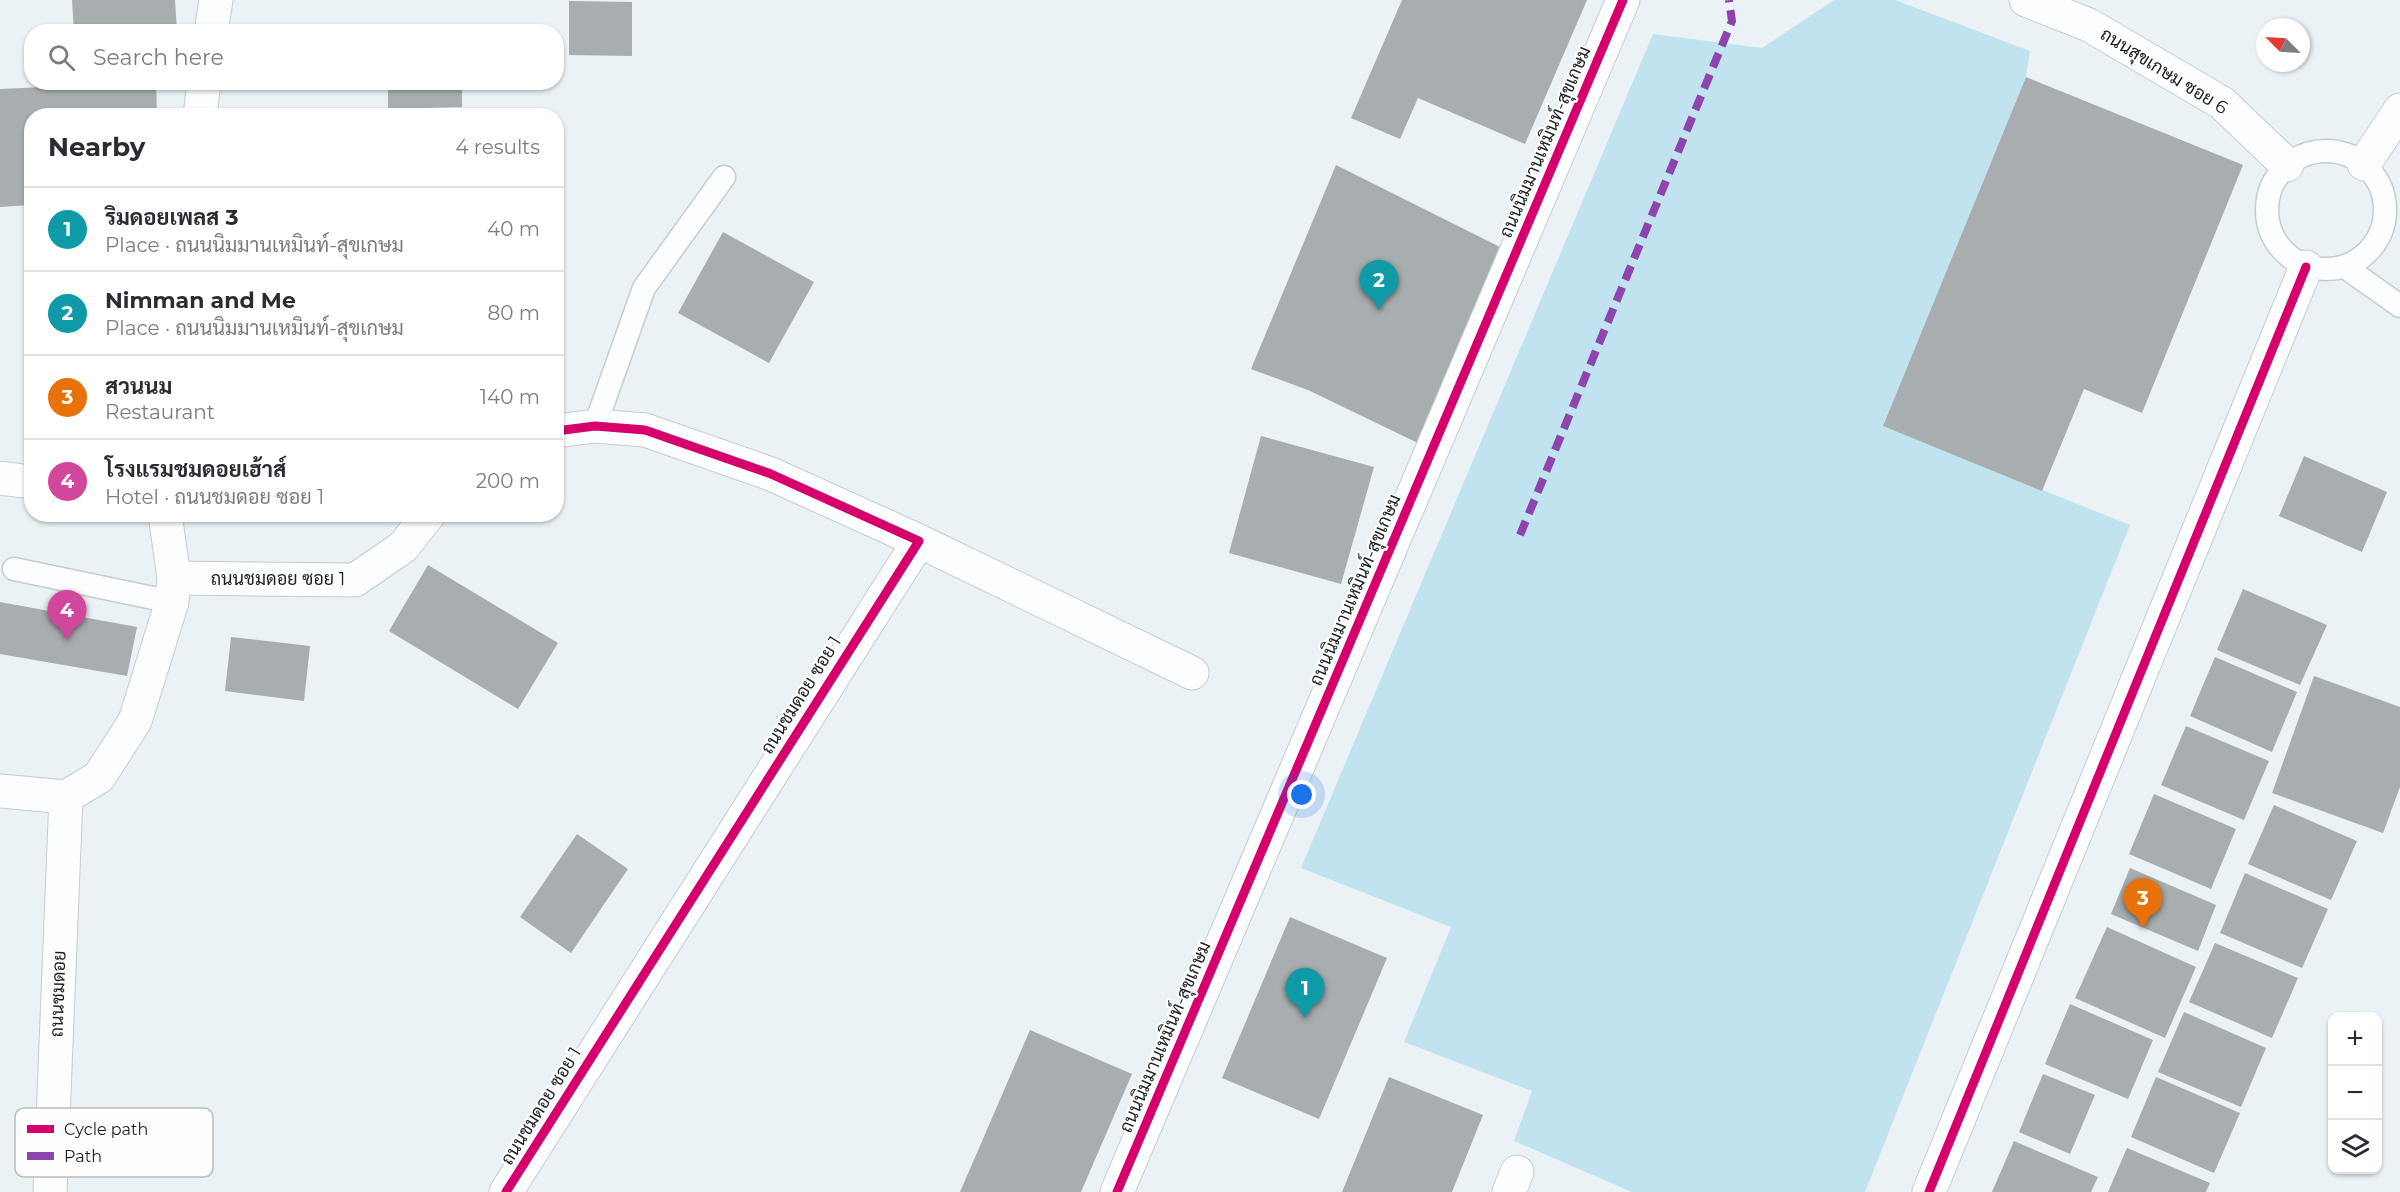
<!DOCTYPE html>
<html lang="en">
<head>
<meta charset="utf-8">
<style>
  body { margin:0; font-family:Montserrat,Sarabun,sans-serif; background:#f7f7f7; color:#2b2b33 }
  .controls { position:absolute; right:18px; bottom:18px; display:grid; overflow:hidden; border-radius:12px; box-shadow:0 2px 4px #0004 }
  .controls button { width:54px; height:54px; display:grid; place-items:center; padding:0; border:0; border-bottom:2px solid #e1e1e2; background:#fff; color:#2b2b33; font:30px sans-serif }
  .compass { position:absolute; left:2256px; top:18px; width:54px; height:54px; border-radius:50%; background:#fff; box-shadow:0 2px 4px #0004; rotate:294deg }
  .you { position:absolute; left:1302px; top:795px; width:21px; height:21px; margin:-15px; border:4px solid #fff; border-radius:50%; background:#1a73e8; box-shadow:0 0 0 9px #1a73e833 }
  .badge { display:grid; place-items:center; width:39px; height:39px; border-radius:50%; background:#b45309; color:#fff; font-size:20px; font-weight:700 }
  .pin { position:absolute; translate:-50% -50px; filter:drop-shadow(0 2px 3px #0008) }
  .pin::after { content:''; position:absolute; top:32px; width:21px; height:18px; background:inherit; clip-path:polygon(0 0,100% 0,50% 100%) }
  .list { margin:0; padding:0; list-style:none }
  h2 { display:flex; justify-content:space-between; align-items:center; height:78px; margin:0; padding:0 24px; font-size:26px }
  h2 small { font-size:20px; font-weight:400; color:#7c7c81 }
  .list li { display:grid; grid-template-columns:39px 1fr auto; gap:18px; align-items:center; box-sizing:border-box; height:84px; padding:0 24px; border-top:2px solid #e1e1e2 }
  .list b { display:block; font-size:22px; white-space:nowrap }
  .list p { margin:0; font-size:20px; white-space:nowrap; color:#7c7c81 }
  .list em { font-size:20px; font-style:normal; color:#7c7c81 }
  .icon { flex:none; width:33px; height:33px; fill:none; stroke:currentColor; stroke-width:2; stroke-linecap:round; stroke-linejoin:round }
  .map { position:relative; flex:none; width:2400px; height:1192px; overflow:hidden }
  .search { position:absolute; background:#fff; box-shadow:0 2px 4px #0004; left:24px; top:24px; width:540px; height:66px; display:flex; align-items:center; gap:15px; box-sizing:border-box; padding:0 21px; border-radius:24px; color:#7c7c81; font-size:22px }
  .panel { position:absolute; background:#fff; box-shadow:0 2px 4px #0004; left:24px; top:108px; width:540px; height:414px; border-radius:24px }
  .map>svg:first-child { display:block }
</style>
</head>
<body>
<div class="map">
<svg width="2400" height="1192" viewBox="0 0 2400 1192">
  <rect width="100%" height="100%" fill="#eaf2f5"/>
  <path fill="#c1e3f0" d="M1834,0H1895L2030,51L2026,77L1883,426L2130,525L1865,1192H1632L1514,1141L1532,1091L1404,1042L1451,927L1301,868L1653,34L1762,48Z"/>
  <path fill="#a8adb0" d="M72,0H175L177,32H74Z
    M1402,0H1587L1525,144L1418,98L1400,139L1351,118Z
    M569,1L632,2V56L569,55Z
    M2026,77L2243,165L2142,413L2084,389L2042,491L1883,426Z
    M156,82L157,116H32V205L0,207V89Z
    M388,82H462V107L388,109Z
    M1336,165L1508,251L1424,446L1308,390L1251,369Z
    M723,232L814,282L769,363L678,313Z
    M1261,436L1374,467L1341,584L1229,553Z
    M2304,456L2387,492L2362,552L2279,516Z
    M428,565L558,643L518,709L389,631Z
    M2243,589L2327,625L2300,685L2217,650Z
    M0,602L137,627L127,676L0,654Z
    M231,637L310,646L304,701L225,691Z
    M2215,657L2297,692L2272,752L2190,716Z
    M2314,676L2400,707V787L2383,833L2272,793Z
    M2186,726L2269,761L2244,820L2161,785Z
    M2154,794L2236,829L2211,889L2129,854Z
    M2274,805L2357,841L2331,900L2248,864Z
    M577,834L628,869L571,953L520,917Z
    M2130,868L2216,905L2198,951L2111,914Z
    M2245,873L2328,909L2302,968L2220,933Z
    M1290,917L1387,958L1319,1119L1222,1078Z
    M2107,927L2196,967L2165,1038L2075,998Z
    M2215,943L2298,978L2272,1038L2189,1002Z
    M2070,1004L2153,1040L2128,1099L2045,1064Z
    M2184,1012L2266,1048L2241,1107L2158,1072Z
    M1030,1030L1132,1074L1081,1192H960Z
    M2043,1074L2095,1095L2070,1154L2019,1132Z
    M1389,1077L1483,1115L1452,1192H1342Z
    M2156,1077L2240,1113L2214,1173L2131,1137Z
    M2014,1141L2098,1177L2091,1192H1992Z
    M2127,1148L2210,1183L2206,1192H2108Z"/>
  <g fill="none" stroke-linecap="round" stroke-linejoin="round">
    <defs>
      <path id="service" d="M2267 210a59 59 0 1 1 118 0a59 59 0 1 1-118 0Z
        M2345,267L2400,306
        M595,426L644,288L724,177
        M14,569L172,602"/>
      <path id="minor" d="M2026,0L2089,25L2222,103L2287,165
        M211,32L216,0
        M200,116L204,82
        M2364,164L2400,110
        M0,478L32,482
        M919,541L1192,673
        M174,578L355,580L403,547L429,514
        M0,791L66,797L99,777L135,721L172,602L174,578L165,514
        M50,1192L66,797
        M506,1192L919,541L771,474L645,430L595,426L556,431
        M1117,1192L1623,0
        M1509,1192L1517,1172
        M1929,1192L2306,267"/>
    </defs>
    <use href="#service" stroke="#c6ccce" stroke-width="25"/>
    <use href="#minor" stroke="#c6ccce" stroke-width="35"/>
    <use href="#service" stroke="#fcfdfe" stroke-width="22"/>
    <use href="#minor" stroke="#fcfdfe" stroke-width="33"/>
    <path stroke="#8e44ad" stroke-width="8" stroke-dasharray="15 8" stroke-linecap="butt" d="M1520,535L1732,21L1729,0"/>
    <defs>
      <path id="cycleway" d="M506,1192L919,541L771,474L645,430L595,426L556,431
        M1117,1192L1623,0
        M1929,1192L2306,267"/>
    </defs>
    <use href="#cycleway" stroke="#fefefe" stroke-width="13"/>
    <use href="#cycleway" stroke="#d6006c" stroke-width="9"/>
  </g>
  <g text-anchor="middle" stroke-width="4.5" stroke-linejoin="round" paint-order="stroke">
    <g font-size="18" fill="#1a1f21" stroke="#fefefe">
      <text transform="translate(2164 71) rotate(32)" y="6">ถนนสุขเกษม ซอย 6</text>
      <text transform="translate(1545 142) rotate(-67)" y="6">ถนนนิมมานเหมินท์-สุขเกษม</text>
      <text x="278" y="585">ถนนชมดอย ซอย 1</text>
      <text transform="translate(1355 590) rotate(-67)" y="6">ถนนนิมมานเหมินท์-สุขเกษม</text>
      <text transform="translate(801 695) rotate(-58)" y="6">ถนนชมดอย ซอย 1</text>
      <text transform="translate(58 994) rotate(-88)" y="6">ถนนชมดอย</text>
      <text transform="translate(1165 1037) rotate(-67)" y="6">ถนนนิมมานเหมินท์-สุขเกษม</text>
      <text transform="translate(541 1106) rotate(-58)" y="6">ถนนชมดอย ซอย 1</text>
    </g>
  </g>
  <rect x="15" y="1108" width="198" height="69" rx="9" fill="#fefefe" stroke="#babbbc" stroke-width="1.5"/>
  <rect x="27" y="1125" width="27" height="8" fill="#d6006c"/>
  <rect x="27" y="1152" width="27" height="8" fill="#8e44ad"/>
  <g font-size="16" fill="#1a1f21">
    <text x="64" y="1135">Cycle path</text>
    <text x="64" y="1162">Path</text>
  </g>
</svg>
<div class="controls">
<button>+</button>
<button>−</button>
<button><svg class="icon" aria-label="layers" viewBox="0 0 24 24"><path d="M12 4l9 5-9 5-9-5zM3 14l9 5 9-5"/></svg></button>
</div>
<svg class="compass" viewBox="-18 -18 36 36"><path d="M0-13l5 13h-10z" fill="#e53935"/><path d="M0 13l5-13h-10z" fill="#7c7c81"/></svg>
<div class="you"></div>
<div class="pin badge" style="left:1305px;top:1018px;background:#0f9aa8">1</div>
<div class="pin badge" style="left:1379px;top:310px;background:#0f9aa8">2</div>
<div class="pin badge" style="left:2143px;top:928px;background:#e8710a">3</div>
<div class="pin badge" style="left:67px;top:640px;background:#d1479c">4</div>
<div class="search"><svg class="icon" aria-label="search" viewBox="0 0 24 24"><circle cx="10" cy="10" r="6"/><path d="M15 15l6 6"/></svg>Search here</div>
<section class="panel">
<h2>Nearby<small>4 results</small></h2>
<ul class="list">
<li><span class="badge" style="background:#0f9aa8">1</span><div><b>ริมดอยเพลส 3</b><p>Place · ถนนนิมมานเหมินท์-สุขเกษม</p></div><em>40 m</em></li>
<li><span class="badge" style="background:#0f9aa8">2</span><div><b>Nimman and Me</b><p>Place · ถนนนิมมานเหมินท์-สุขเกษม</p></div><em>80 m</em></li>
<li><span class="badge" style="background:#e8710a">3</span><div><b>สวนนม</b><p>Restaurant</p></div><em>140 m</em></li>
<li><span class="badge" style="background:#d1479c">4</span><div><b>โรงแรมชมดอยเฮ้าส์</b><p>Hotel · ถนนชมดอย ซอย 1</p></div><em>200 m</em></li>
</ul>
</section>
</div>
</body>
</html>
